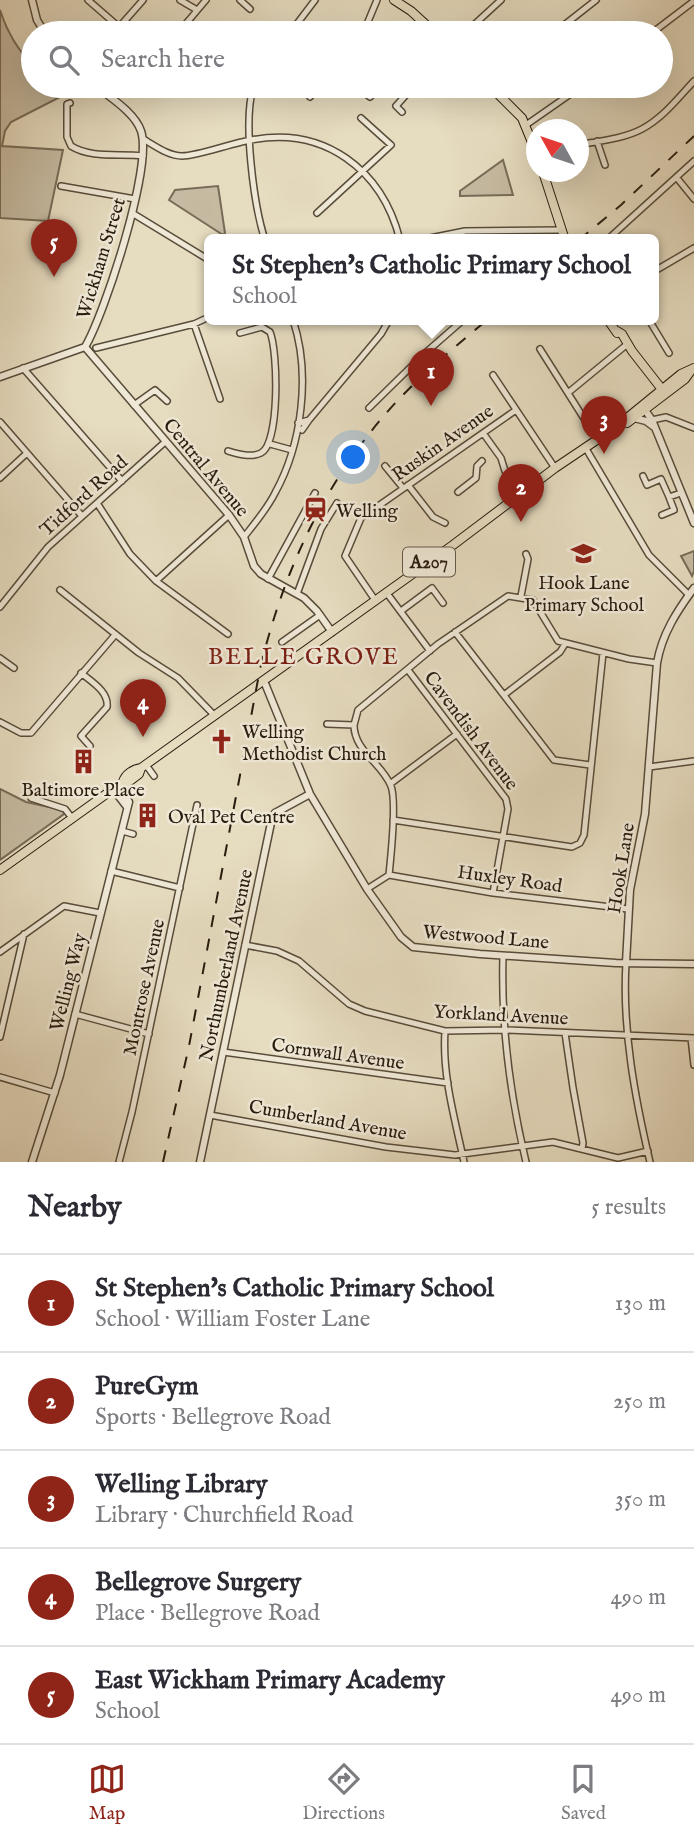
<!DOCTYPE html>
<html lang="en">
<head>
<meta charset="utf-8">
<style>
  body { margin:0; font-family:"IM FELL English",serif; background:#f7f7f7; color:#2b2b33 }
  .compass { position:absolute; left:526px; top:119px; width:63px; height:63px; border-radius:50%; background:#fff; box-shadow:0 7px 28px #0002; rotate:310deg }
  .you { position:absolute; left:354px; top:458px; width:24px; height:24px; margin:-18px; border:5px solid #fff; border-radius:50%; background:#1a73e8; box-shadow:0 0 0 10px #1a73e833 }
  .badge { display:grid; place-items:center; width:46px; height:46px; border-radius:50%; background:#8f2418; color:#fff; font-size:23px; font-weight:700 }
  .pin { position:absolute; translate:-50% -58px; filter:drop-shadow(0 2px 4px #0008) }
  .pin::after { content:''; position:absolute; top:37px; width:24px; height:21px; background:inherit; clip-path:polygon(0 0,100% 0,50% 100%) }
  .popup { position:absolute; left:204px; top:234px; width:455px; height:91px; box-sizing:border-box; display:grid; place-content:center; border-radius:10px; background:#fff; filter:drop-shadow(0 2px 5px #0005); font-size:23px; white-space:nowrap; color:#7c7c81 }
  .popup b { font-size:26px; color:#2b2b33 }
  .popup::after { content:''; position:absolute; left:50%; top:100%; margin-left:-14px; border:14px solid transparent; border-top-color:#fff }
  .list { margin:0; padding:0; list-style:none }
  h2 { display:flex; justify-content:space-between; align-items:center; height:91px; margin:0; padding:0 28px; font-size:30px }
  h2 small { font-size:23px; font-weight:400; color:#7c7c81 }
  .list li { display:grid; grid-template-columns:46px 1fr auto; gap:21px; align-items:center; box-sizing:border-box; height:98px; padding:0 28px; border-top:2px solid #e1e1e2 }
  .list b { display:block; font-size:26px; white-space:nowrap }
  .list p { margin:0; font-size:23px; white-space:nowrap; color:#7c7c81 }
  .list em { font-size:23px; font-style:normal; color:#7c7c81 }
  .icon { flex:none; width:38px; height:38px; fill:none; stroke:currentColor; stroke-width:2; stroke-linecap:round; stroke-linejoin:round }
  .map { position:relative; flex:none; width:694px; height:1162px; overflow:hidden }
  .search { position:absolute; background:#fff; box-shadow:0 7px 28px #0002; left:21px; right:21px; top:21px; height:77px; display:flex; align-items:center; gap:18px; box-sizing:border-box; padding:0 24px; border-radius:38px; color:#7c7c81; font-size:26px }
  .sheet { height:581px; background:#fff }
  nav { display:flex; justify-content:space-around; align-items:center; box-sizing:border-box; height:98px; border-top:2px solid #e1e1e2; background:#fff; font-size:19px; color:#7c7c81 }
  nav a { display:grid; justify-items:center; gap:4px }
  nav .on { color:#8f2418 }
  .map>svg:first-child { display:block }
</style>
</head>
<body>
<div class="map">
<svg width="694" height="1162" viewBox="0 0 694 1162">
  <rect width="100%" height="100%" fill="#e6dcc0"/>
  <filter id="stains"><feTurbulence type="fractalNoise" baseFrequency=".00286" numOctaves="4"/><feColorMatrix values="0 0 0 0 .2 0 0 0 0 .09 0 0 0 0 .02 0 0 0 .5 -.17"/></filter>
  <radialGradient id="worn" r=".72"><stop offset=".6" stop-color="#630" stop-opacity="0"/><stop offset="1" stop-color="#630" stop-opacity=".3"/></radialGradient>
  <path fill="#c6bba2" stroke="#776c58" stroke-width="2" d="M0,10C7,32 17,49 33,66V86H54L64,95L11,122L5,131L2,146L63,150L48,221L0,218Z
    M503,160L513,195L460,196V191Z
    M218,186L225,233L223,235L169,200L175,190Z
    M694,551V571L692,576L681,556Z
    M0,789L26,802L63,810L64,814L0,860Z"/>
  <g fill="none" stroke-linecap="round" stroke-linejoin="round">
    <defs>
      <path id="minor" d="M88,0L119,27
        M180,0L197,10
        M240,0L250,9
        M114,33L143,0
        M178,33L206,0
        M290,33L315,0
        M359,33L367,24L377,0
        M413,33L424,22
        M465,33L501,0
        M554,33L596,0
        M652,33L694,1
        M254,86C242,118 254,206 265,240
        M355,86L370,97L380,86
        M310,97L319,86
        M111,98L121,86
        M70,103L67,104V137L71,146C92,159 120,153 143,156
        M402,112L396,106L414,86
        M526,125L582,86
        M143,139C154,145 168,156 182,156C198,156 232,143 251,140C324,126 382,169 400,240
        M597,141L605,165
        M578,145C599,141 623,139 642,129C663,118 678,98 694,81
        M677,178L694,199
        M61,186L135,199
        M132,213L209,260
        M317,213L391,145L361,118
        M420,240L465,231L561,230
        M607,240L694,161
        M653,272L694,248
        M649,320L669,353
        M194,324L220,399
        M96,348L194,324L209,317
        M540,349L597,439
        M23,368L122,481
        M493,375L555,468
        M569,392L625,346
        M134,405L155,390L167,401
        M369,408L423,355L463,320
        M652,420L666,417L694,428
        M0,422L82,516
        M298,423L309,420L381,334L389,320
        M302,430L309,420
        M483,433L501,458L505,471
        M270,444L292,450
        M585,447L649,555L689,595
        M228,451C238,454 251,458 261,453C280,443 278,351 270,332L262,327L240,333
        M385,466L403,488
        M643,476L647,485L661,479L669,497L681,493
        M0,478L27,453
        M408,485L433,517L445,523
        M458,492L476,478L477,466L482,461
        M97,503L130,554L156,581L228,634
        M662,515L674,510L669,497
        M244,537C255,523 267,509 275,493C302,444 311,374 293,320
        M268,579L315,493
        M156,581L229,515
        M60,590L139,653L178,678L215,716
        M386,592L430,651
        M297,594L321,529L337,503
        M521,596L528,559L526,554
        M375,600L345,556L361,518L516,410
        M0,607L48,547L165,442
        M401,611L432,588L443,603
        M455,632L554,760L590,765
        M282,642L320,615
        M0,658L14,668
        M408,670L506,799L508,809L493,893
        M81,673C92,682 109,692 107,707L81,736L90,746
        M504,695L560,652L565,644
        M0,722L21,733H31L115,635
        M327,724L354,725L358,710L438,644L508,596L533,600L558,641L629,659L657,663
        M354,725C354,751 382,763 391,786C397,802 391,855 389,875
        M146,765L154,776
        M649,767L694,761
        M390,784L457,734
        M30,789L31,798L65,809L72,818
        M393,820L572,847L580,843L584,835L603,653
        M122,831L133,834
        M111,871L180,888
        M389,875L493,893L628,909
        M367,889L389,875
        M245,945L277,951L299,961L349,1004L365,1011L445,1031L506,1030L694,1038
        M0,952L64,906L100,913
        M503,956C501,1025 510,1095 526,1162
        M626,963C622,1029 635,1098 650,1162
        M75,1014L149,1034
        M445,1031C442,1076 455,1119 464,1162
        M565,1033L573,1088L583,1143L582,1149
        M0,1037L24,934
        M691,1038L694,1065
        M223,1052L448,1083
        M0,1077L55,1093
        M210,1115L386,1147L455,1155L553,1142L618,1158L648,1151
        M119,1162L132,1112L197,805"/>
      <path id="tertiary" d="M32,0L37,20L45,33
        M85,347L229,515L244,537L254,566L261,574L304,598L317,611L332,632
        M0,377L85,347C105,313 153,166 141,131C135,113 111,98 96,86
        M641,411L645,410L652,420L694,523
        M634,418L646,421L654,427
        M264,681L310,794L367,889L401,937L413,947L480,954L616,963L694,964
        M113,789L127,807
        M626,963L630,890L645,814L657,663C662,634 677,611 694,588
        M32,1162L60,1075L129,802L119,785
        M200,1162L272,818L275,813L310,794"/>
      <path id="primary" d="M394,0L411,11L435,33
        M490,86L522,118L536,152
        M543,172L565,240
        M608,320L617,333
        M617,331L622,334L632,351L664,392
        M627,423L685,379L690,372
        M123,782L127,783L139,774L141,768
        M0,870L123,782C125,774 134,769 141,768L453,545L555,468L616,427L681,374L694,368"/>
    </defs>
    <use href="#minor" stroke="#584c3a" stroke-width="8"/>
    <use href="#tertiary" stroke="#584c3a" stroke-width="9"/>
    <use href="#primary" stroke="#281c0e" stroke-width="10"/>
    <use href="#minor" stroke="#efe8d6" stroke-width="5"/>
    <use href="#tertiary" stroke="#efe8d6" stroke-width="6"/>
    <use href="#primary" stroke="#e6dcc0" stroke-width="8"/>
    <path stroke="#281c0e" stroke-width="2" stroke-dasharray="12 12" stroke-linecap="butt" d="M579,240L621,205L694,136
      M163,1162L189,1046L260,669C284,568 328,474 400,398C427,370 457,345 487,320"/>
  </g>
  <defs>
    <symbol id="station-bare" viewBox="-9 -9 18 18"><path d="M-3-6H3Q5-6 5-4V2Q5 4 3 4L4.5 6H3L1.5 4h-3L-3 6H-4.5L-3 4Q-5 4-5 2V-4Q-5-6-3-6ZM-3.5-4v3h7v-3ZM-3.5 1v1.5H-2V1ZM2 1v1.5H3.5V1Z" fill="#8f2418" stroke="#efe8d6" stroke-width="2.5" paint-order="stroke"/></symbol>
    <symbol id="school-bare" viewBox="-9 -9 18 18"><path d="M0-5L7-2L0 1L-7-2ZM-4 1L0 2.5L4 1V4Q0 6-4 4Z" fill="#8f2418" stroke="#efe8d6" stroke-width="2.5" paint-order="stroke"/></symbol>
    <symbol id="church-bare" viewBox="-9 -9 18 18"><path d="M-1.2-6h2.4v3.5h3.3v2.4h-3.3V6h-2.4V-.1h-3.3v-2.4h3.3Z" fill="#8f2418" stroke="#efe8d6" stroke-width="2.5" paint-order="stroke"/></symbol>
    <symbol id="building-bare" viewBox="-9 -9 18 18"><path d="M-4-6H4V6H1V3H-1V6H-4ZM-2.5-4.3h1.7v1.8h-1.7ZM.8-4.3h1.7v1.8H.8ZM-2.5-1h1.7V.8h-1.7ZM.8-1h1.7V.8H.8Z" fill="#8f2418" stroke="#efe8d6" stroke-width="2.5" paint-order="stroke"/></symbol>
  </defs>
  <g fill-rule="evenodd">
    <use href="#station-bare" x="298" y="492" width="35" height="35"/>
    <use href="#school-bare" x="566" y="536" width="35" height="35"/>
    <use href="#church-bare" x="204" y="724" width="35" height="35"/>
    <use href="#building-bare" x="66" y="744" width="35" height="35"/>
    <use href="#building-bare" x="130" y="798" width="35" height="35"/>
  </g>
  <g text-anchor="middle" stroke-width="5" stroke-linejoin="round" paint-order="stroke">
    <rect fill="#efe8d6" stroke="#64594a" stroke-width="2" x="403" y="547.5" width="52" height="29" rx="5"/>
    <g font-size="18" font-weight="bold" fill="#281c0e">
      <text x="429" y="568">A207</text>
    </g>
    <g font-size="19" fill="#281c0e" stroke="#efe8d6">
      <text transform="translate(100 258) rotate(-73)" y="7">Wickham Street</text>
      <text transform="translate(442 442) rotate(-35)" y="7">Ruskin Avenue</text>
      <text transform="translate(207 467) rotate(50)" y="7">Central Avenue</text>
      <text transform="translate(83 495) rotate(-42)" y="7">Tidford Road</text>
      <text transform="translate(472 730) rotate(53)" y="7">Cavendish Avenue</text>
      <text transform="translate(620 868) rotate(-81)" y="7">Hook Lane</text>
      <text transform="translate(510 878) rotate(8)" y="7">Huxley Road</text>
      <text transform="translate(486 936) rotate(5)" y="7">Westwood Lane</text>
      <text transform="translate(225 965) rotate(-78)" y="7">Northumberland Avenue</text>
      <text transform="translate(67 982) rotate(-76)" y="7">Welling Way</text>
      <text transform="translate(143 987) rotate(-78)" y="7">Montrose Avenue</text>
      <text transform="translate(501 1014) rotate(3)" y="7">Yorkland Avenue</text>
      <text transform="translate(338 1053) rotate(8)" y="7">Cornwall Avenue</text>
      <text transform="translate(328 1119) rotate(10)" y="7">Cumberland Avenue</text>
    </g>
    <g font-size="19" fill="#281c0e" stroke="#efe8d6" text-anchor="start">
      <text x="336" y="517">Welling</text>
      <text x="584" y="589" text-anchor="middle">Hook Lane<tspan x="584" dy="22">Primary School</tspan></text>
      <text x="242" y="738">Welling<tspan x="242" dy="22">Methodist Church</tspan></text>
      <text x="83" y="796" text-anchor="middle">Baltimore Place</text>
      <text x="168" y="823">Oval Pet Centre</text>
    </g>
    <g font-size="23" letter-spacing="2" fill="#7a1f14" stroke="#efe8d6">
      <text x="304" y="664">BELLE GROVE</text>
    </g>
  </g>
  <rect width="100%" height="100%" filter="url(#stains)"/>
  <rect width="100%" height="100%" fill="url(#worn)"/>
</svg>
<svg class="compass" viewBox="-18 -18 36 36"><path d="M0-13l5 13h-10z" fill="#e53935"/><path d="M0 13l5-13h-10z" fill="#7c7c81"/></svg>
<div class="you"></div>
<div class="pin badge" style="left:431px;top:406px">1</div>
<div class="popup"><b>St Stephen's Catholic Primary School</b>School</div>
<div class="pin badge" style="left:521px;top:522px">2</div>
<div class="pin badge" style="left:604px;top:454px">3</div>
<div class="pin badge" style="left:143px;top:737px">4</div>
<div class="pin badge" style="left:54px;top:277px">5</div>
<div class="search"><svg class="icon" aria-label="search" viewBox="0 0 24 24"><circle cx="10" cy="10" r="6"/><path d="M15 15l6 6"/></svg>Search here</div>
</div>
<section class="sheet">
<h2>Nearby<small>5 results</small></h2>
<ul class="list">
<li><span class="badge">1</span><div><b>St Stephen's Catholic Primary School</b><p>School · William Foster Lane</p></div><em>130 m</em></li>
<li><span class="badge">2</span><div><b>PureGym</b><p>Sports · Bellegrove Road</p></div><em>250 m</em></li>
<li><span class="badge">3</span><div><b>Welling Library</b><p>Library · Churchfield Road</p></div><em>350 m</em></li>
<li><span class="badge">4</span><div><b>Bellegrove Surgery</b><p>Place · Bellegrove Road</p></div><em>490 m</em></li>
<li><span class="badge">5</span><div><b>East Wickham Primary Academy</b><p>School</p></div><em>490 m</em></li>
</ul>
</section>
<nav>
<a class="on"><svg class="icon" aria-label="map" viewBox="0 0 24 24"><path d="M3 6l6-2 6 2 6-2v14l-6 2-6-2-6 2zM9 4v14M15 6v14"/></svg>Map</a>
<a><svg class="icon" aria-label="directions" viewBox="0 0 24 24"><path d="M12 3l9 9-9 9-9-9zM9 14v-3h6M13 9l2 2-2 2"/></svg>Directions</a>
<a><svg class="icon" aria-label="saved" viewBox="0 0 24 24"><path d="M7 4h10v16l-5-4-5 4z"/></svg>Saved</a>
</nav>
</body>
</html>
